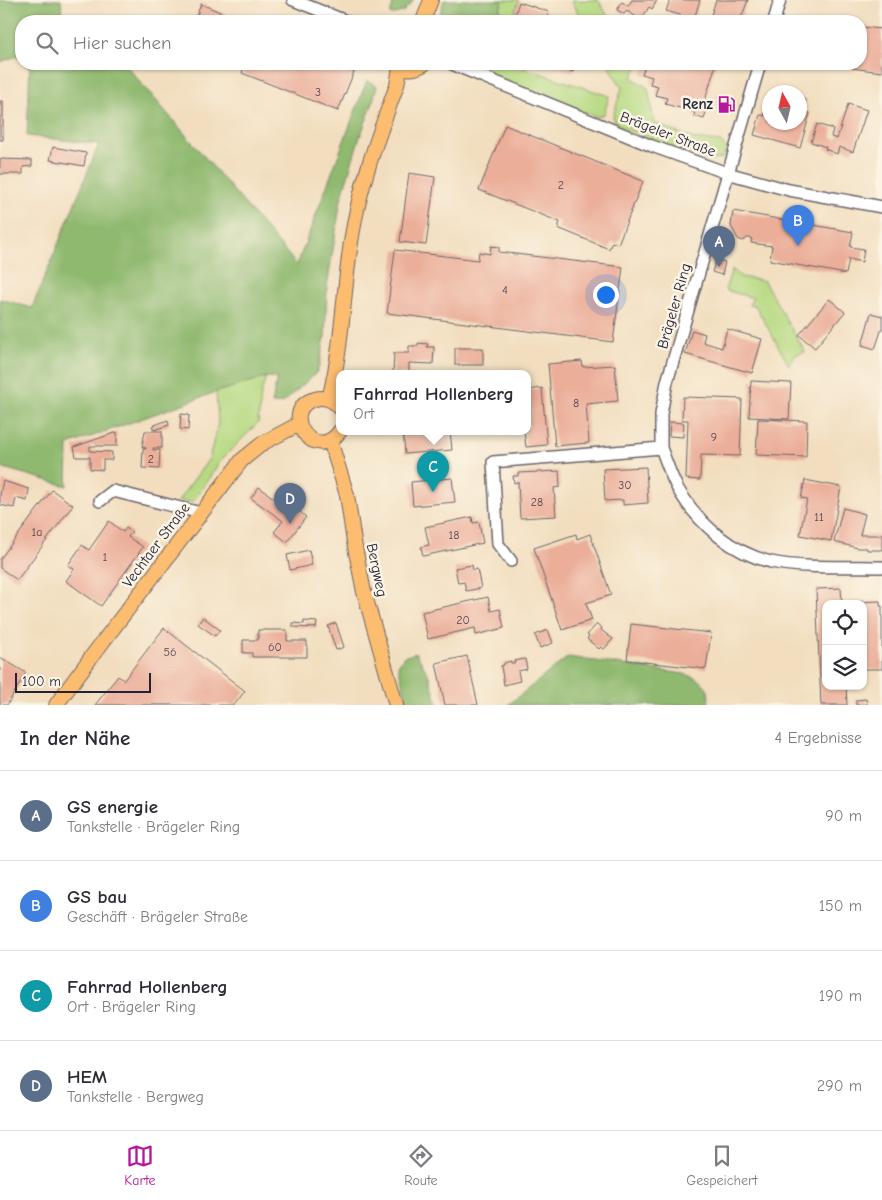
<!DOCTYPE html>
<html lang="de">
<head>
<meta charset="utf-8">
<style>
  body { margin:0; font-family:"Comic Neue",sans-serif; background:#f2f2f3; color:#2b2b33 }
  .controls { position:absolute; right:15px; bottom:15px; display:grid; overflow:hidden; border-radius:10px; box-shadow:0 1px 4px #0004 }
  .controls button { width:45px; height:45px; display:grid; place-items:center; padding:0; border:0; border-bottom:1px solid #e1e1e2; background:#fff; color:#2b2b33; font:25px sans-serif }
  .compass { position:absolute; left:762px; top:85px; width:45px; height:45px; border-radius:50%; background:#fff; box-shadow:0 1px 4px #0004; rotate:352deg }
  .scale { position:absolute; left:15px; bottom:12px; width:136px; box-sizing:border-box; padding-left:5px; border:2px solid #22223b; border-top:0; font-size:14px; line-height:18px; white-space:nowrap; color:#22223b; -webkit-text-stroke:4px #fcf5e5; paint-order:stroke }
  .you { position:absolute; left:605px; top:294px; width:18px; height:18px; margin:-12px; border:4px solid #fff; border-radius:50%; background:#1a73e8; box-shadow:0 0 0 8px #1a73e833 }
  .badge { display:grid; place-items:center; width:32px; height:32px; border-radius:50%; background:#b5179e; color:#fff; font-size:16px; font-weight:700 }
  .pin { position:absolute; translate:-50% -41px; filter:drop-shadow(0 1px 2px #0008) }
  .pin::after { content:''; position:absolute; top:26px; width:18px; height:15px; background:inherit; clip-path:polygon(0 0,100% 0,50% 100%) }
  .popup { position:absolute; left:336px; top:370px; width:195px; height:65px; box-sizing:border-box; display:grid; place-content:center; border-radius:10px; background:#fff; filter:drop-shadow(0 1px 4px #0005); font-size:16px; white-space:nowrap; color:#7c7c81 }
  .popup b { font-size:19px; color:#2b2b33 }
  .popup::after { content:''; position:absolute; left:50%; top:100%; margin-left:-10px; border:10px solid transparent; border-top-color:#fff }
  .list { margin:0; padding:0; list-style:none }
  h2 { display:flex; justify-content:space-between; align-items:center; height:65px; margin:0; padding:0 20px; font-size:21px }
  h2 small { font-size:16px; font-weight:400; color:#7c7c81 }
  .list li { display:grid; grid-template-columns:32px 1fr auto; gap:15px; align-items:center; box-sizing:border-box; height:90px; padding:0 20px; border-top:1px solid #e1e1e2 }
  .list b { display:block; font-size:19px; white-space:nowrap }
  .list p { margin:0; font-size:16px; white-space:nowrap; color:#7c7c81 }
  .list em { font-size:16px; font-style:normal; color:#7c7c81 }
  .icon { flex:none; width:28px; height:28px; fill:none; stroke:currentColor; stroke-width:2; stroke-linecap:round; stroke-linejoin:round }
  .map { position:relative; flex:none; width:882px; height:705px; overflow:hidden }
  .search { position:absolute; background:#fff; box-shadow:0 1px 4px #0004; left:15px; right:15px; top:15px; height:55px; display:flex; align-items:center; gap:12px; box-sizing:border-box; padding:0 18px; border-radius:20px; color:#7c7c81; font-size:19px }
  .sheet { height:425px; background:#fff }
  nav { display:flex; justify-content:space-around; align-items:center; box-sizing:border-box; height:70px; border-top:1px solid #e1e1e2; background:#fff; font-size:14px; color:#7c7c81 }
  nav a { display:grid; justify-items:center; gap:2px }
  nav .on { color:#b5179e }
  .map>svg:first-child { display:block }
</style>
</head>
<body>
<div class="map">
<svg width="882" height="705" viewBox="0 0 882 705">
  <rect width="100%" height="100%" fill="#fcf5e5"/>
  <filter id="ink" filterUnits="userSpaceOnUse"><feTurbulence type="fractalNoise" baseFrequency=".02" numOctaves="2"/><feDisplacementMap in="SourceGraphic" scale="10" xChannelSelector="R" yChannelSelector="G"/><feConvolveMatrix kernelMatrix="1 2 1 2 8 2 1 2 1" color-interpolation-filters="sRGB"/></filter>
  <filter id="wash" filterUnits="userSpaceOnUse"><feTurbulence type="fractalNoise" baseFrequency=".0096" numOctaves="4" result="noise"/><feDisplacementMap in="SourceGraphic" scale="20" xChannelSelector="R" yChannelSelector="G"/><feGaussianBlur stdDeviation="1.12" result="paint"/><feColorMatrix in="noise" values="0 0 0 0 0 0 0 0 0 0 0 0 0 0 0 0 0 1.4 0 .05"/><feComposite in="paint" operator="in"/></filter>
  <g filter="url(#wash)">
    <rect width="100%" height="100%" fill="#f2debf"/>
    <path fill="#b6d981" stroke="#6c7e5e" d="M503,0H519L512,21H496Z
      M571,0H598L611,21H583Z
      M482,64H512L609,96L604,114L596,117L480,71Z
      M608,64H638L632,78L648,88L654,123L694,139L721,142L727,149L723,158L709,161L615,125L613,116L622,88Z
      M732,269L741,277L764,281L805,352L795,355L789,365L755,305H749L753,298L725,290Z
      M266,377L261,394L258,423L221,460L193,502L178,501L209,459L218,423L216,392Z"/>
    <path fill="#90b96f" stroke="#596e55" d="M0,0H61L62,21H21V55L0,62Z
      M394,0H414L403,12L390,15Z
      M444,0H503L496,21H439V17Z
      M30,64H125L297,265L367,80L377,86L372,105L358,142L341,199L327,287L325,338L319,366L316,373L283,403L272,404L277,378L266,377L216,392L68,445L67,486L0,467V299L32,308L99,144L27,136Z
      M416,653L429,676L438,705H408L398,666L403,657Z
      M568,657L684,674C701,679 712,686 708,705H508Z"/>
    <g id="blocks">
      <path fill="#ebae99" d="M632,0H657L652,9L649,7L641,20L627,11L624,14L617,10L622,2L628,6Z
        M670,0H700L694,19L666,11Z
        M716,0H748L740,21H709Z
        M519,2L549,12L546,21H513Z
        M201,4L242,21H207L196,17Z
        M861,27L882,29V72L851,68L852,64H861Z
        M245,64H332L354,72L338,111L242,73Z
        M547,64H576L573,72Z
        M646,64H716L703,107L707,108L704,119L694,116L695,112L665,104L667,98L655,95L658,86L650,84L652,77L642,74Z
        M800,98L806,100L803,111L810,113L800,148L754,135L760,115L765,116L764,113L770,112V122H800Z
        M0,101H3V140H0Z
        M848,104L867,110L853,152L839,147L837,154L825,149L826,147L811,142L817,124L833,129L831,137L837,139Z
        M505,125L643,181L618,244L612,242L609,249L558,228L560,222L479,190Z
        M53,147L86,153L84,166L50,160Z
        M0,159L32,160V166L23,167V174H0Z
        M409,173L435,177L426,245L400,242Z
        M733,211L853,232L850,247L864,249L862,262L849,259L846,274L770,260L772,246L751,243L752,238H747L743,241L738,239L731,226Z
        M491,246L499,247V252L623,267L613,342L387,313L395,250L478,260L479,252L490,254Z
        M716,259L725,262L722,275L712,272Z
        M829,299L845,312L815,348L799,335Z
        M871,313L882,316V328L875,349L862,345Z
        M727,329L762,339L752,373L685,354L692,330L705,334L703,342L722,348Z
        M418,343L428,344L427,347H434L433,364L409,363V373H393L394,353H409V346H418Z
        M455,348H483V365H455Z
        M582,361L583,367L615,365L618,401L586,404L589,443L555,446L548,364Z
        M751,381L791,383L789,419L749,417Z
        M542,388L547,445L526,447L524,431H527V390Z
        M683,397L742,399L740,456L701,455L700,480L686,479L688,420H682Z
        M181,414L189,415L188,430L180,429Z
        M758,419L807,421L806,457L756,455Z
        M168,420L169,425L154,430L152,426Z
        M670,422L684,423L683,437L669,436Z
        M145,431H162V448H153V450H160L159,469L142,468L143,449H146V448L142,447Z
        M403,431H450L452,450L405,454Z
        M117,432V446H90V451L112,452V460H103V470L90,469V457H76L74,447Z
        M646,467L648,503L623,505V500L605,501L603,469Z
        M559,471L560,487L554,488L556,516L520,518L518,482L514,483L513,476H518V473Z
        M452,478L455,502L413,506L411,482Z
        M805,480L841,487L831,541L800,535L807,499L801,498Z
        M3,481L29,489L27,501L16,498L14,508L0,505V495Z
        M259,487L291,511L294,507L306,517L287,542L274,532L283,521L251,498Z
        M52,490L73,505L17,580L0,568V559Z
        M843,508L865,514L860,535H882V550H867V548H858L834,542Z
        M472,517L473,523L479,522L483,543L423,556L421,547L429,545L425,527Z
        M109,521L123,532L126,528L132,532L128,537L143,547L101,606L66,581L74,569L68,565L82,545L89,550Z
        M576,534L577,539L590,534L611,595L586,603L592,620L562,630L534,548Z
        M309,550L312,565L290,570L287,555Z
        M472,565L473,570L477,569L481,588L466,591L464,582L458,583L455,568Z
        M841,588L842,604H826V686H846L847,705H821L816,589Z
        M488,597L491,611L500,609L504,628L476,635L475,628L428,639L422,612Z
        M880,601V606H882V669H863V604H852V602Z
        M203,617L220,630L215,636L198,624Z
        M304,621L317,622L316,628L293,627V623L304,624Z
        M336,623L344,647L336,650L328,626Z
        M597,624L602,628L601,630L613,639L604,649L601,647L599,649L587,639L589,636L587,635Z
        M631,624L711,633L706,669L627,660Z
        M164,628L245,691L234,705H95L118,676L124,680Z
        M258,630H287V641H307V657H252V653H243V640H258Z
        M548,630L553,643L540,648L535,635Z
        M467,656L478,705H445L436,663Z
        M0,657L26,673L7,705H0Z
        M525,659L527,669L518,671L520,681L504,685L501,666L504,665V663L511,661V663H515L514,661Z
        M866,699L867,705H856V700Z"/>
    </g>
  </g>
  <g filter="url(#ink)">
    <use href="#blocks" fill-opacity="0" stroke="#6b6469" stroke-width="1"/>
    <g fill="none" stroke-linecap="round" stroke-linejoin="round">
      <defs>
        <path id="minor" d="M293,0L346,21
          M774,21L780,0
          M452,64L652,146L727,173L789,190L882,207
          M661,448C667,463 672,481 681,494C701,526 733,553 771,562C804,569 848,566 882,567
          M100,501L113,491L201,513
          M511,561L498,544L493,462L661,448V414L667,382L760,64"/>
        <path id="major" d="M423,21L431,0
          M397,64C405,71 416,69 424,64
          M329,399C343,346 343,290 352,236C360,184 379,134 397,85L400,67
          M339,407C333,400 325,396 315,399C277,409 314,467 340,431
          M330,440L347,495L354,542L364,592L396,705
          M56,705L95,652L242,460L263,443L299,424"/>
      </defs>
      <use href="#minor" stroke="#6b6469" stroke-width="14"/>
      <use href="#major" stroke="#6b6469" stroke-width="16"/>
      <use href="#minor" stroke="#fff" stroke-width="11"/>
      <use href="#major" stroke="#fcbd6f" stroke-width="14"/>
    </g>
  </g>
  <defs>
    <symbol id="fuel-bare" viewBox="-9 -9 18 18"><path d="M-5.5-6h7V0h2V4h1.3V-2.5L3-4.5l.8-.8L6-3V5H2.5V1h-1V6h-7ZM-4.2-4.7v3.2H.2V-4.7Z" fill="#b5179e" stroke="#fcf5e5" stroke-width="2.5" paint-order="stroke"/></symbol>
  </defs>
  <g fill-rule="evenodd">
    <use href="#fuel-bare" x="714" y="92" width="25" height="25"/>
  </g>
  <g text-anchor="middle" stroke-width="5" stroke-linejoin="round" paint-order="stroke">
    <g font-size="12" fill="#544552">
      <text x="318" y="96">3</text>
      <text x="561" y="189">2</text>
      <text x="505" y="294">4</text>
      <text x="576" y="407">8</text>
      <text x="714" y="441">9</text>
      <text x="151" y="463">2</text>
      <text x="625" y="489">30</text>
      <text x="537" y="506">28</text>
      <text x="819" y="521">11</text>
      <text x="37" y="536">1a</text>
      <text x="454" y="539">18</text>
      <text x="105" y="561">1</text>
      <text x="463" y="624">20</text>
      <text x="275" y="651">60</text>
      <text x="170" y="656">56</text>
    </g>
    <g font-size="15" font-weight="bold" fill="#22223b" stroke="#fcf5e5" text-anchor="end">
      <text x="713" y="109">Renz</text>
    </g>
    <g font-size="15" fill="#22223b" stroke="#fcf5e5">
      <text transform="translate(668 134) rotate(21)" y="5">Brägeler Straße</text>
      <text transform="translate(674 306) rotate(-74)" y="5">Brägeler Ring</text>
      <text transform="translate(156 545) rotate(-53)" y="5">Vechtaer Straße</text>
      <text transform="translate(377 570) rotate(78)" y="5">Bergweg</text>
    </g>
  </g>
</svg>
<div class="controls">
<button><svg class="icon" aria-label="locate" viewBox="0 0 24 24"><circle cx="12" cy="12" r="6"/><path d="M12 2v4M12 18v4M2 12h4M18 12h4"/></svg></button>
<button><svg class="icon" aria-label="layers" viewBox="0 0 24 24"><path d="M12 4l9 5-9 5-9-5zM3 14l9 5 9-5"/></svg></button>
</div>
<svg class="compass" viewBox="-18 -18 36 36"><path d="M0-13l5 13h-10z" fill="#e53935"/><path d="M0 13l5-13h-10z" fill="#7c7c81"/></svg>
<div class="scale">100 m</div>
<div class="you"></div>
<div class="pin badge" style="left:719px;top:267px;background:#5c6f8a">A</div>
<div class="pin badge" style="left:798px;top:246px;background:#3f7fe0">B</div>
<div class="pin badge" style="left:433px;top:492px;background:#0f9aa8">C</div>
<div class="popup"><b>Fahrrad Hollenberg</b>Ort</div>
<div class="pin badge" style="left:290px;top:524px;background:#5c6f8a">D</div>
<div class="search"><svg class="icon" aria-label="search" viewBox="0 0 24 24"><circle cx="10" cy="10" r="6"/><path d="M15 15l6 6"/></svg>Hier suchen</div>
</div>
<section class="sheet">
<h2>In der Nähe<small>4 Ergebnisse</small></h2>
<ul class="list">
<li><span class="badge" style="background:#5c6f8a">A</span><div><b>GS energie</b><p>Tankstelle · Brägeler Ring</p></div><em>90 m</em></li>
<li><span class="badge" style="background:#3f7fe0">B</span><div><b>GS bau</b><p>Geschäft · Brägeler Straße</p></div><em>150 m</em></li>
<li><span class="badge" style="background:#0f9aa8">C</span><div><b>Fahrrad Hollenberg</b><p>Ort · Brägeler Ring</p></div><em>190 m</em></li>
<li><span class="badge" style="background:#5c6f8a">D</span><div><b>HEM</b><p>Tankstelle · Bergweg</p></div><em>290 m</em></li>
</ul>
</section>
<nav>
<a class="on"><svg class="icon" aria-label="map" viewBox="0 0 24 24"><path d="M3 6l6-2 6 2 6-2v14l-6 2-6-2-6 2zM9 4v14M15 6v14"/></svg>Karte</a>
<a><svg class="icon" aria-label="directions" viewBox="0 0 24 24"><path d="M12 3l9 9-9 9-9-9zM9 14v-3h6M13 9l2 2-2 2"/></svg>Route</a>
<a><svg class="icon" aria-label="saved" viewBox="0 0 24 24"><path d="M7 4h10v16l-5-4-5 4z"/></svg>Gespeichert</a>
</nav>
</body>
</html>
